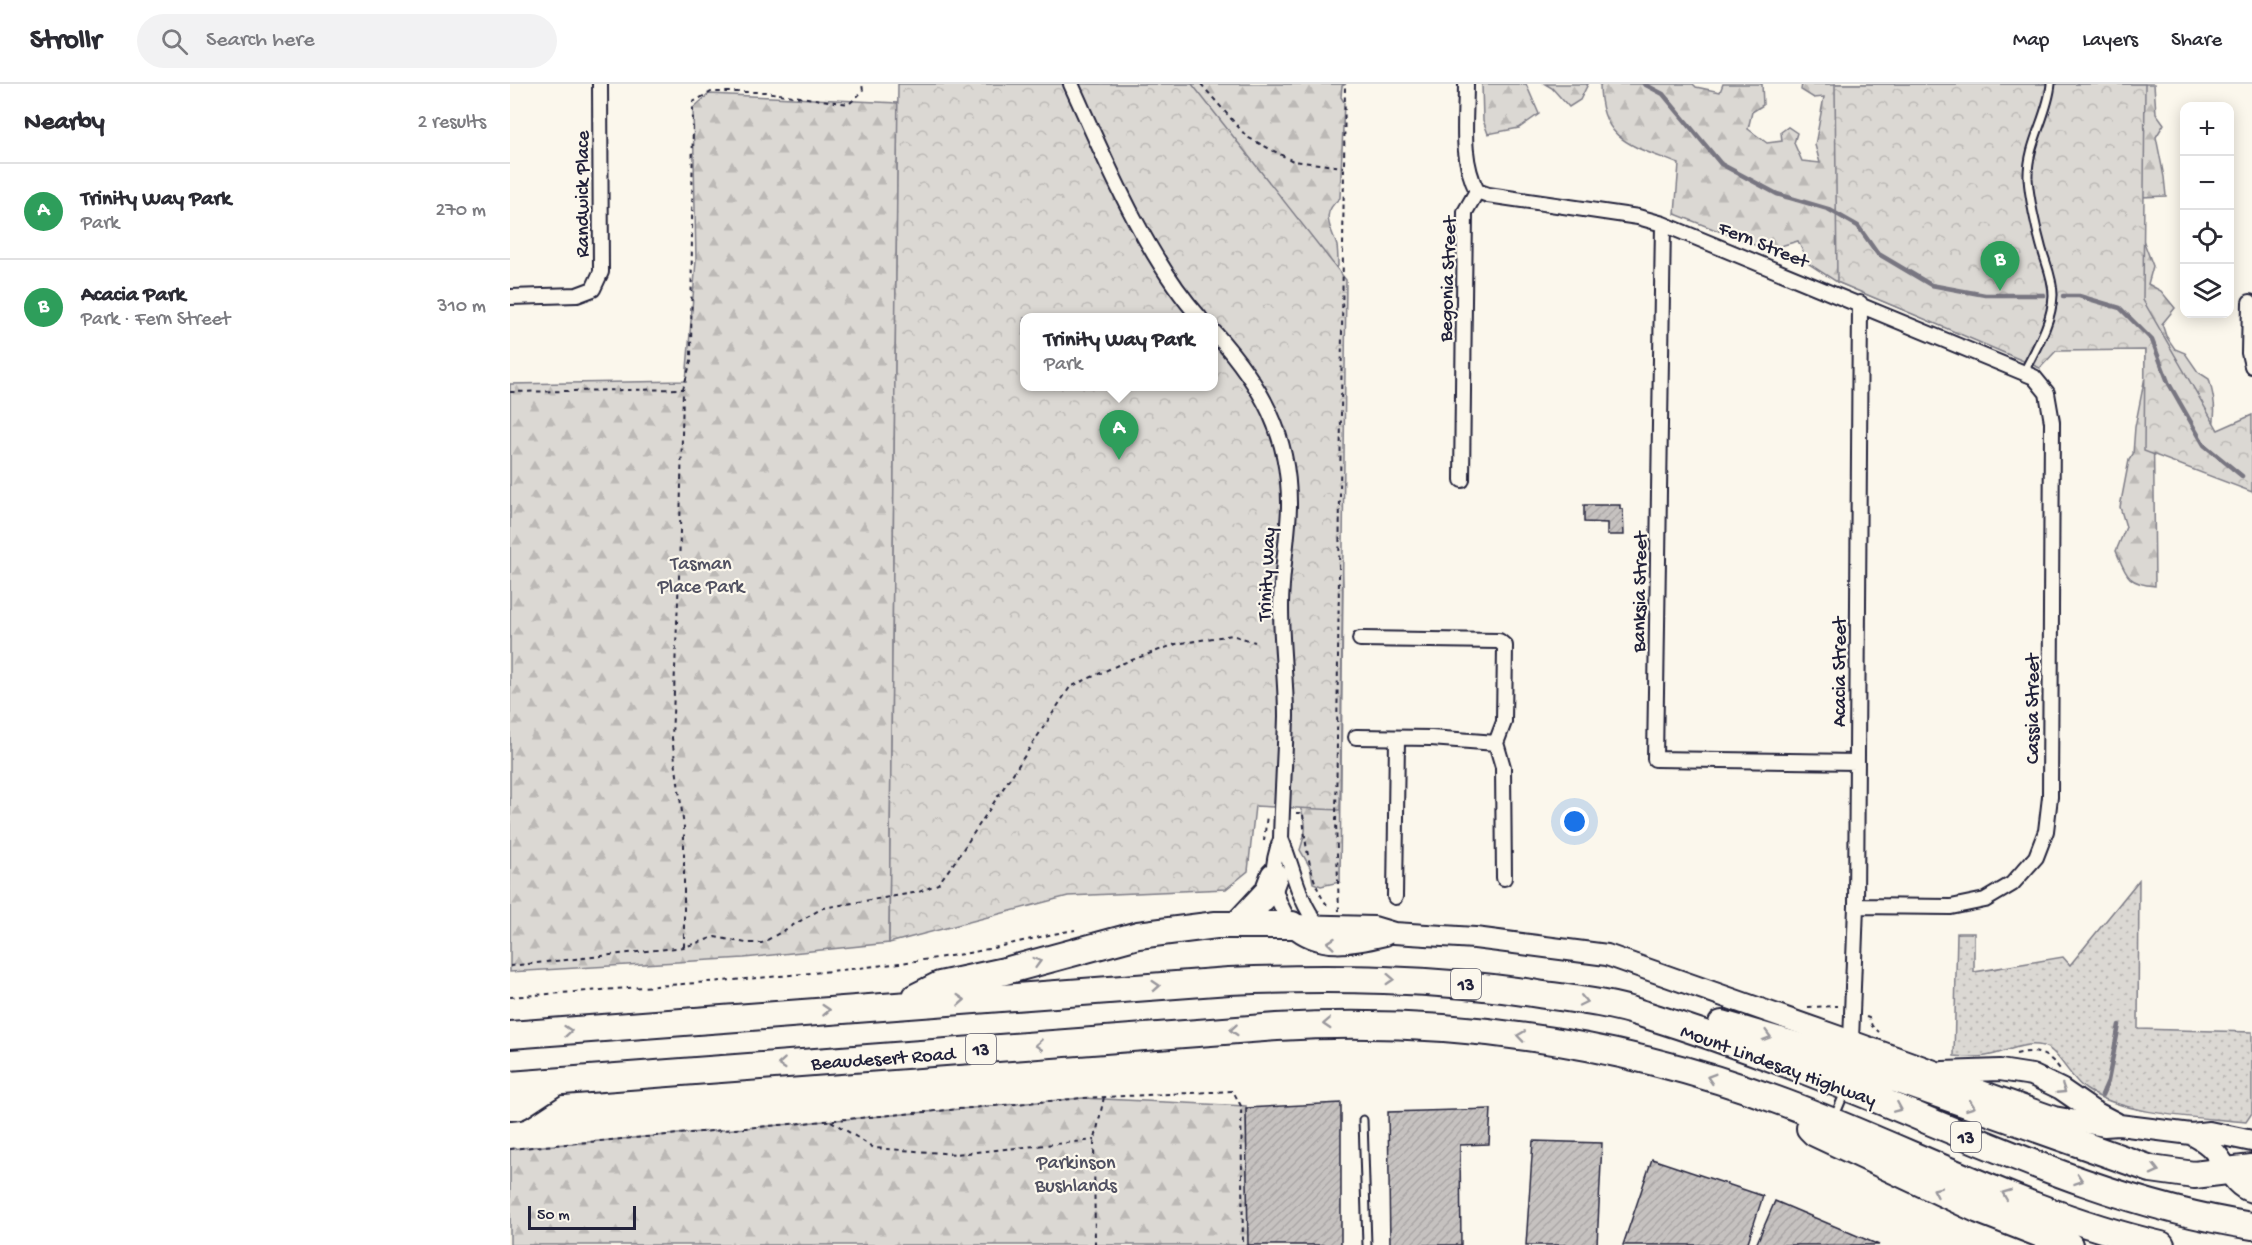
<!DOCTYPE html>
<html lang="en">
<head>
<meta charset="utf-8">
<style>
  body { margin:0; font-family:"Gochi Hand",sans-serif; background:#f2f2f3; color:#2b2b33 }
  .controls { position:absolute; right:18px; top:18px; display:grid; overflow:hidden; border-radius:12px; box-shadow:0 3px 15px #0003 }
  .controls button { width:54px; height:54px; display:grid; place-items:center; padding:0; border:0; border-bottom:2px solid #e1e1e2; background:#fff; color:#2b2b33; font:30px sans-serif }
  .scale { position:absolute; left:18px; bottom:15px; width:108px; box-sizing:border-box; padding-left:6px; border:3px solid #22223b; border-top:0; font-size:16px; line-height:21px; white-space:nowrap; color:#22223b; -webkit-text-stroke:4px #fbf7ec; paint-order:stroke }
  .you { position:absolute; left:1065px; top:738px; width:21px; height:21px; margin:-15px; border:4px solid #fff; border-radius:50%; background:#1a73e8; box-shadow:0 0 0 9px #1a73e833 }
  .badge { display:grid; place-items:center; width:39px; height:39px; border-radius:50%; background:#db2777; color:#fff; font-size:20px; font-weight:700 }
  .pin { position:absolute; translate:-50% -50px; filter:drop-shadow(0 2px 3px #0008) }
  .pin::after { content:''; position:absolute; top:32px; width:21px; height:18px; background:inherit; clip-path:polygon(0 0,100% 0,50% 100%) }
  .popup { position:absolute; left:510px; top:229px; width:198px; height:78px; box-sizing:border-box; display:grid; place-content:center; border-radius:12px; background:#fff; filter:drop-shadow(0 2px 4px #0005); font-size:20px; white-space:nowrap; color:#7c7c81 }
  .popup b { font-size:22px; color:#2b2b33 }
  .popup::after { content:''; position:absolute; left:50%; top:100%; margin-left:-12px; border:12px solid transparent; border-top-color:#fff }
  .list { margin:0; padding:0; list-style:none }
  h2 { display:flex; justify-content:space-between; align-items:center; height:78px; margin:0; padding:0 24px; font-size:26px }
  h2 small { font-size:20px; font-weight:400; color:#7c7c81 }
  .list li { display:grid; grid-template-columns:39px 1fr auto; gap:18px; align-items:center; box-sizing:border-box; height:96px; padding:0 24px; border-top:2px solid #e1e1e2 }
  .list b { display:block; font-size:22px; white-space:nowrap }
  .list p { margin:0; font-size:20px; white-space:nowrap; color:#7c7c81 }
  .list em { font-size:20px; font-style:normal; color:#7c7c81 }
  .icon { flex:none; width:33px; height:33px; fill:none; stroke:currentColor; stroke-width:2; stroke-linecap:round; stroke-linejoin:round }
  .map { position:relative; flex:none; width:1742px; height:1161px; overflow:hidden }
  header { display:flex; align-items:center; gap:36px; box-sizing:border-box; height:84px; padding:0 30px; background:#fff; border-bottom:2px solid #e1e1e2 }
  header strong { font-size:28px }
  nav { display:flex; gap:33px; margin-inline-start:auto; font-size:21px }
  .search { width:420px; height:54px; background:#f2f2f3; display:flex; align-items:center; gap:15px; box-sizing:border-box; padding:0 21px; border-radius:33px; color:#7c7c81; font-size:22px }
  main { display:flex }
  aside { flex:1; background:#fff }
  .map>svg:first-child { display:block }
</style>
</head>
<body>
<header>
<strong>Strollr</strong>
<div class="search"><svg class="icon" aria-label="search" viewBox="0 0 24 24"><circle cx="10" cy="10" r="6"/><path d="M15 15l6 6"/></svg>Search here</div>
<nav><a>Map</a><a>Layers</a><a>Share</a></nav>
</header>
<main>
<aside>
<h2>Nearby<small>2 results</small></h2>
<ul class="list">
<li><span class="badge" style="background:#2e9e5b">A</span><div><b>Trinity Way Park</b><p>Park</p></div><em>270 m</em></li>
<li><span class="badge" style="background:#2e9e5b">B</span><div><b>Acacia Park</b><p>Park · Fern Street</p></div><em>310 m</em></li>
</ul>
</aside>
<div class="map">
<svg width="1742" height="1161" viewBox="0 0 1742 1161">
  <defs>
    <pattern id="grass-dots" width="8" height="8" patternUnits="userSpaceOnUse" patternTransform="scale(1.5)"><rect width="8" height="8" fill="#dbd8d3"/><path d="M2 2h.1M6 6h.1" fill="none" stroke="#bcb9b6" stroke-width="1.8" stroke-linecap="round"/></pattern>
    <pattern id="forest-firs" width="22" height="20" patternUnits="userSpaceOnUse" patternTransform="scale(1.5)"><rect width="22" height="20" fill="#dbd8d3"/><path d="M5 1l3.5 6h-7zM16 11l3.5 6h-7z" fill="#bcb9b6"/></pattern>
    <pattern id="park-crowns" width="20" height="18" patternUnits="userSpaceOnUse" patternTransform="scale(1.5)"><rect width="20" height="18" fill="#dbd8d3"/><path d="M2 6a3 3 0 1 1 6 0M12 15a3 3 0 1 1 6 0" fill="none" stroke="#bcb9b6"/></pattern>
    <pattern id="building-hatch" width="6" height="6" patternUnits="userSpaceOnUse" patternTransform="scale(1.5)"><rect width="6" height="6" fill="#c6c2c0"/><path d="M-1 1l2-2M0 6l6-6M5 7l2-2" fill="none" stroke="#aaa6a6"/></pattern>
  </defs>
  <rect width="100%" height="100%" fill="#fbf7ec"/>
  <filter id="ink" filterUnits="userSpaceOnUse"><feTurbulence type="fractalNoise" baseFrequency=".0167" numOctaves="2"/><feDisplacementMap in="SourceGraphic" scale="12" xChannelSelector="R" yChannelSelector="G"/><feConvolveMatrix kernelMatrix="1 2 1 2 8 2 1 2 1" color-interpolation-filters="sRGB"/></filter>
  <g filter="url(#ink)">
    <path fill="url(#grass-dots)" stroke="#7e7d87" stroke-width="1.5" d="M1629,796L1628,945L1742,948V1029L1736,1038C1689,1033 1617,1032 1577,1006C1560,996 1549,966 1533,962C1513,957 1495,969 1476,972C1466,974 1454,973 1444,972L1447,849H1464V888L1553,873L1560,881Z"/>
    <path fill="url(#forest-firs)" stroke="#7e7d87" stroke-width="1.5" d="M579,0H836L832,2L831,13L834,18L830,114C809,131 821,142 827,162C828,169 828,176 828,182L817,192L833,501L830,798L811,802L803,799L800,783L790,766C797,745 798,740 788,719L803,392Z
      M972,0H1016L1029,30L1009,44L978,50L973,36Z
      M1035,0H1078L1070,16L1059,23L1042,4Z
      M1090,0H1183L1186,3L1210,8L1213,0H1252L1253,21L1242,28L1238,45L1257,59L1272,57L1271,48L1278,43L1287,49L1284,59L1292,77L1310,79L1305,61L1314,13L1304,14L1291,6L1292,0H1644L1646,29L1654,40L1646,53L1654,93L1656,112L1632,113L1630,148L1643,182L1638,200L1651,207L1665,224L1652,240L1656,252L1665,265L1675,269L1688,288L1699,295C1704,313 1707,328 1702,346L1643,313L1645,502C1617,500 1616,491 1606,467L1616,443L1610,423L1619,376L1623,370L1625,343L1635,293V266H1606L1585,249L1506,273L1327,198L1299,180L1288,157L1257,166L1165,130L1169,80C1123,62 1090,58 1090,0Z
      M199,10L388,19L379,859L234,874L0,888V300L176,297L186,177L183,24Z
      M573,1014L736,1022L739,1161H0V1065Z"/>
    <path fill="url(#park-crowns)" stroke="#7e7d87" stroke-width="1.5" fill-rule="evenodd" d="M388,0H682L836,196L830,726L745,722L738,787L716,805L558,812L379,859ZM514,234H704V302H514Z
      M1325,0H1635L1633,216L1708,346L1742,331V408L1634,367L1635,266L1546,267L1530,284L1327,198Z"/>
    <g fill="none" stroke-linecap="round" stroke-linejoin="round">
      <path stroke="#787681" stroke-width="4.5" d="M1134,0L1153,10L1211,80L1267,110L1318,125L1348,142L1367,169L1421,201L1475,211H1534
        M1553,212H1569L1610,224L1642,256L1658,298L1694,361L1732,392
        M1592,1011L1598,997L1609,941"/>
    </g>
    <path fill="url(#building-hatch)" stroke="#22223b" stroke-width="1.5" d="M1074,421H1110V425H1113L1114,451H1097V439L1074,438Z
      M831,1019V1161H738L736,1024Z
      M981,1025L979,1060L950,1061L951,1161H880L878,1028Z
      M1023,1057L1092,1059L1087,1161H1016Z
      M1142,1075L1253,1112L1237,1161H1113Z
      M1265,1117L1369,1161H1246Z"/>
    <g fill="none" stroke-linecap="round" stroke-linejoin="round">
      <defs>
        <path id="lane" d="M1514,288C1526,264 1542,239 1543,211C1543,193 1535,178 1531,162C1526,144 1519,112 1518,94C1517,60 1538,32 1541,0
          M1324,1034L1335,1008
          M853,1036L857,1161"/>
        <path id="street" d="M561,0C595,75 635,172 690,234
          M967,107L978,111L1128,133L1153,140L1524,293L1537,309L1542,338L1540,713L1536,747L1526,773L1502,800L1475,816L1441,823L1346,822
          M1153,140L1145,675L1347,678
          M0,213L67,211L83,205L91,188L90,0
          M1740,218L1739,269L1742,282
          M704,248C751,301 780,350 779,423C778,456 771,490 771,523C771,560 776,596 776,632C775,673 772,714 771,755C758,788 762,812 782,841
          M952,396L955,128L967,107C950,74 956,36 956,0
          M850,555L989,557L995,562L994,638L986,659L993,683L994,794
          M846,653L921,654L986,659
          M771,755C783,783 788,817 808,841
          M885,813L887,654
          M1341,957L1346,822L1350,219"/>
        <path id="secondary" d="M782,841L864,843L884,849L965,854L1097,871L1341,957L1427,988L1446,998L1544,1033L1594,1042L1609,1041L1681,1050L1699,1048L1742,1057
          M782,841C810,866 842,859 875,851
          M1433,988L1490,986L1522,991L1551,1005L1583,1027L1606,1039
          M1681,1050C1690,1055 1698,1059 1704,1067C1718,1081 1721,1102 1742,1108"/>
        <path id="highway" d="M728,840L758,808L764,792
          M406,913L430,901L495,887L628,851L706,841H782
          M1212,940L1315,970L1641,1085L1684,1091L1742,1084
          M0,951L719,897C824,893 924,894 1028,910C1063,915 1100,919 1133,930C1220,957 1304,989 1388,1024C1503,1072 1618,1123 1742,1142
          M0,1001L767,943C941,933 1113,958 1275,1019C1401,1066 1520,1131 1651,1161
          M0,1023L9,1022L44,999
          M1300,1044L1305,1049L1469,1126L1559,1161"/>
      </defs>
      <use href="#lane" stroke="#22223b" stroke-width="11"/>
      <use href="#street" stroke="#22223b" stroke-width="18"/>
      <use href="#secondary" stroke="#22223b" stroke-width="24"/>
      <use href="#highway" stroke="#22223b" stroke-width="30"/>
      <path stroke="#22223b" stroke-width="2" stroke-dasharray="4.5 4.5" stroke-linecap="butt" d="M691,0L737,53L783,77L834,83
        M0,308L173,305
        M786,729H793C794,755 801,806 820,824
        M754,757L757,731
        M829,827L826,738L835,1
        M174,863V743L162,654L169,493L173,305L181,277L183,18L201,8H255L339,20L353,7L352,0
        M0,882L174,863L205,853L236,859H252L313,824L409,808L428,800L446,776L560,603L608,581L666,560L722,551L745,558
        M0,913C147,901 295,894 440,872C483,866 523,853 565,846
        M1298,923L1328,922
        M1356,933L1359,934L1362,942L1369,948
        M1506,970C1525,965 1538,969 1550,985
        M321,1037L364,1064L446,1070L585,1056
        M0,1065L573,1014L723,1007L731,1022L733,1161
        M585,1161L584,1060L594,1013"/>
      <use href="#lane" stroke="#fbf7ec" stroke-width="7"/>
      <use href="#street" stroke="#fbf7ec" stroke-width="14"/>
      <use href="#secondary" stroke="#fbf7ec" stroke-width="20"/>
      <use href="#highway" stroke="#fbf7ec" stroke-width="26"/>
    </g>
    <defs><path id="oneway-chevron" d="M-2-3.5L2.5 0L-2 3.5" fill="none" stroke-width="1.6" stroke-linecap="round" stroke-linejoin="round" transform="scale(1.5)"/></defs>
    <g stroke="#99979c">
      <use href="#oneway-chevron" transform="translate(821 859) rotate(-174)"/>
      <use href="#oneway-chevron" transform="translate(527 878) rotate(-16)"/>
      <use href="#oneway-chevron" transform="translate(880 895) rotate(3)"/>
      <use href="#oneway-chevron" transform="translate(646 902) rotate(-4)"/>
      <use href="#oneway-chevron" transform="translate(451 916) rotate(-4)"/>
      <use href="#oneway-chevron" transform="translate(1073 917) rotate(12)"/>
      <use href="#oneway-chevron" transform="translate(316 926) rotate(-4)"/>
      <use href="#oneway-chevron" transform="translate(817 940) rotate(177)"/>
      <use href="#oneway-chevron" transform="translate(724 946) rotate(176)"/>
      <use href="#oneway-chevron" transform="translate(58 947) rotate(-5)"/>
      <use href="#oneway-chevron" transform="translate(1011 952) rotate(-172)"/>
      <use href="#oneway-chevron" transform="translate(1257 952) rotate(16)"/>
      <use href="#oneway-chevron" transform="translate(529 961) rotate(176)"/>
      <use href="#oneway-chevron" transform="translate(272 980) rotate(176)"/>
      <use href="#oneway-chevron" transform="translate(1201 994) rotate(-163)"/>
      <use href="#oneway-chevron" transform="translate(1552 1006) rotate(33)"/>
      <use href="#oneway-chevron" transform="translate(1461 1022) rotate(20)"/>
      <use href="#oneway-chevron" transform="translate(1388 1024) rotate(23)"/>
      <use href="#oneway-chevron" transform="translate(1645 1086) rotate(14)"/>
      <use href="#oneway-chevron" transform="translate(1569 1096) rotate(19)"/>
      <use href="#oneway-chevron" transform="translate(1427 1107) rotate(-155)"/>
      <use href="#oneway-chevron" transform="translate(1496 1110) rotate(-158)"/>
    </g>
  </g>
  <g text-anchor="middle" stroke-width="4.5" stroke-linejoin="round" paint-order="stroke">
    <g fill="#fbf7ec" stroke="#636270" stroke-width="1.5">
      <rect x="941" y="885" width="30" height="30" rx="4.5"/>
      <rect x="456" y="950" width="30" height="30" rx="4.5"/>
      <rect x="1441" y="1038" width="30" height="30" rx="4.5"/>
    </g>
    <g font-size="18" font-weight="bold" fill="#22223b">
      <text x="956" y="906">13</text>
      <text x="471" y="971">13</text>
      <text x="1456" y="1059">13</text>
    </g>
    <g font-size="20" fill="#22223b" stroke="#fbf7ec">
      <text transform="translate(71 110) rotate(-90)" y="7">Randwick Place</text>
      <text transform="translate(1254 159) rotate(22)" y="7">Fern Street</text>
      <text transform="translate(936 195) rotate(-88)" y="7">Begonia Street</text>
      <text transform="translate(755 490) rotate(-87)" y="7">Trinity Way</text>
      <text transform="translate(1128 508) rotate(-89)" y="7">Banksia Street</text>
      <text transform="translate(1328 588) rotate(-90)" y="7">Acacia Street</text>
      <text transform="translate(1521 625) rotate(-90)" y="7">Cassia Street</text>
      <text transform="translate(373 973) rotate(-4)" y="7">Beaudesert Road</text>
      <text transform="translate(1269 980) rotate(20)" y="7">Mount Lindesay Highway</text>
    </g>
    <g font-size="20" fill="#505061" stroke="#fbf7ec">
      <text x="191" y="485">Tasman<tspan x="191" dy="23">Place Park</tspan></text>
      <text x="566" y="1084">Parkinson<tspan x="566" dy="23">Bushlands</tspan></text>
    </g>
  </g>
</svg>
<div class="controls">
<button>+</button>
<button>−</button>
<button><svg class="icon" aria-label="locate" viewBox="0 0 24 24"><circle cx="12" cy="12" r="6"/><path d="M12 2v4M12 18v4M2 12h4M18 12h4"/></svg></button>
<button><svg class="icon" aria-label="layers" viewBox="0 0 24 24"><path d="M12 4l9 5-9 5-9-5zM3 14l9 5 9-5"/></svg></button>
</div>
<div class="scale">50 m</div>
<div class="you"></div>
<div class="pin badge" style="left:609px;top:376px;background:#2e9e5b">A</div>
<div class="popup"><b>Trinity Way Park</b>Park</div>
<div class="pin badge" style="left:1490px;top:207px;background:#2e9e5b">B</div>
</div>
</main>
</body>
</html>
